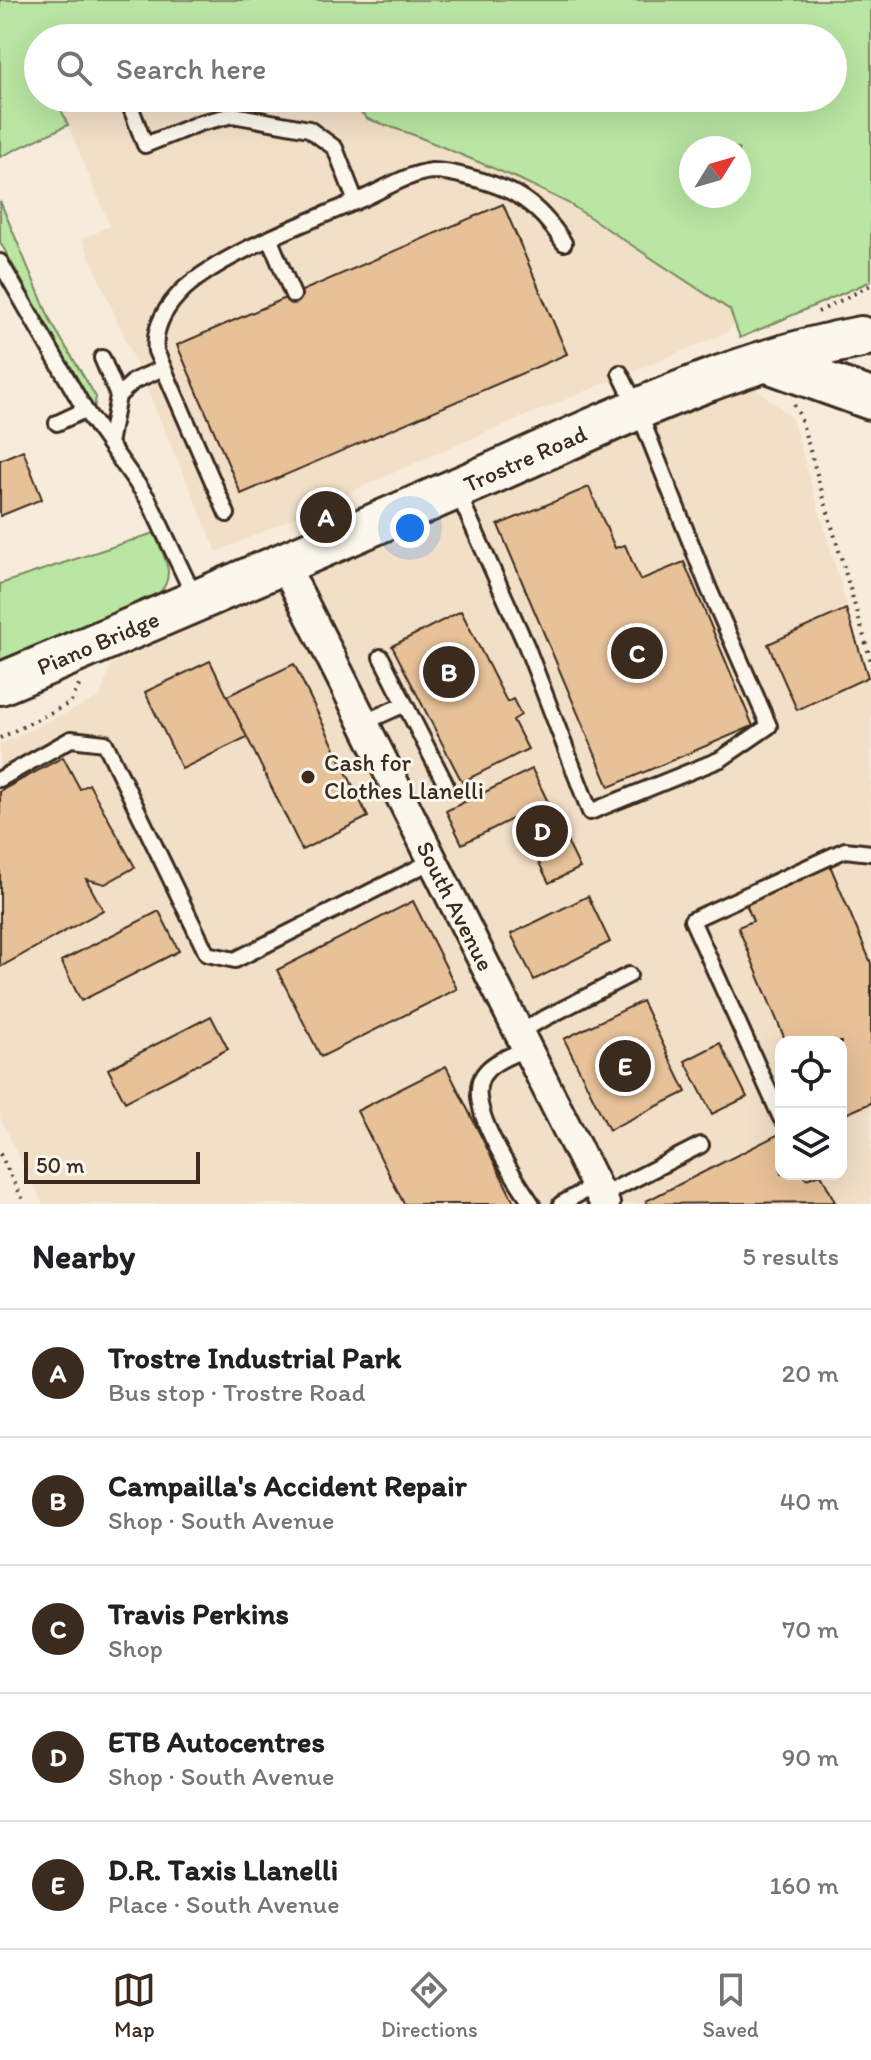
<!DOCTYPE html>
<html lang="en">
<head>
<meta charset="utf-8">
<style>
  body { margin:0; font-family:Itim,sans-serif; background:#f6f6f6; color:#202124 }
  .controls { position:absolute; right:24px; bottom:24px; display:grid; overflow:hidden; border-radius:16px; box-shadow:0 8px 32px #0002 }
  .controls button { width:72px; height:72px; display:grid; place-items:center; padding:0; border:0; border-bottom:2px solid #e0e0e0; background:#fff; color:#202124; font:40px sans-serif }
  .compass { position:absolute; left:679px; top:136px; width:72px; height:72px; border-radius:50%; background:#fff; box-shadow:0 8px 32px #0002; rotate:53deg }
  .scale { position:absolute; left:24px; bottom:20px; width:176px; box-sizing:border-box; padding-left:8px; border:4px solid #3b2a1e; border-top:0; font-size:22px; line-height:28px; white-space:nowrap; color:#3b2a1e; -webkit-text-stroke:6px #fbf7ec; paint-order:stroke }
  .you { position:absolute; left:410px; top:528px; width:28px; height:28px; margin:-20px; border:6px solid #fff; border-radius:50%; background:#1a73e8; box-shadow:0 0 0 12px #1a73e833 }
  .badge { display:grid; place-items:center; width:52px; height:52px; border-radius:50%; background:#3b2a1e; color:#fff; font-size:26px; font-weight:700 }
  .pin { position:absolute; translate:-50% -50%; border:4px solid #fff; box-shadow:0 2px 8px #0006 }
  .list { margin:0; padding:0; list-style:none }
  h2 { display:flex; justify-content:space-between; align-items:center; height:104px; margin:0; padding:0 32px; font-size:34px }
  h2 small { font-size:26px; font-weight:400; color:#757577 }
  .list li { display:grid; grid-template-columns:52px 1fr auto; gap:24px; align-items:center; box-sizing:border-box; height:128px; padding:0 32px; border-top:2px solid #e0e0e0 }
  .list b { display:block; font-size:30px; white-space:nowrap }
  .list p { margin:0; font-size:26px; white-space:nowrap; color:#757577 }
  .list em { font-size:26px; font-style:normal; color:#757577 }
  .icon { flex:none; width:44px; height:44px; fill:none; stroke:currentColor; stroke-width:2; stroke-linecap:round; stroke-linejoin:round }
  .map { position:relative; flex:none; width:871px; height:1204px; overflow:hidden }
  .search { position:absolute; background:#fff; box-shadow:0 8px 32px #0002; left:24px; right:24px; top:24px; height:88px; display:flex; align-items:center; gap:20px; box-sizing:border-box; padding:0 28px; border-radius:44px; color:#757577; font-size:30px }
  .sheet { height:744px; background:#fff }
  nav { display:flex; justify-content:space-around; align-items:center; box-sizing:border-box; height:112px; border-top:2px solid #e0e0e0; background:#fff; font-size:22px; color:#757577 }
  nav a { display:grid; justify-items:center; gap:4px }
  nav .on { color:#3b2a1e }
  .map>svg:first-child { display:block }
</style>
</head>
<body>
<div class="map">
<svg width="871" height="1204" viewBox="0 0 871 1204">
  <rect width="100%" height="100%" fill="#f7ecdb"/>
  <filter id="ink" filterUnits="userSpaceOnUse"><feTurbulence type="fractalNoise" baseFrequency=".0125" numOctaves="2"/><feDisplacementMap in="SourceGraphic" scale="16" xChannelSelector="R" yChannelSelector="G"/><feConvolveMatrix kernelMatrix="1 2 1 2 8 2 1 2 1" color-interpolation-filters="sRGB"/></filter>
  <g filter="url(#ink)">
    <path fill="#f2dfc7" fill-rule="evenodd" d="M72,98H345L368,120L414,135L519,179L568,203L731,310L736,322L724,334L444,450L217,552L82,239L110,226L59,104Z
      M756,388L792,418L871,687V1204H43L0,1118V744L100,697L111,664L636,433ZM781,1042H841V1174H781Z"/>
    <path fill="#b9e6a3" stroke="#7a8860" stroke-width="2" fill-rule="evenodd" d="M0,0H871V281L740,338L730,310L568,203L519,179L414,135L368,119L345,98H833V38H38V98H72L59,105L68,125L0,157ZM691,148H739V196H691Z
      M0,201L51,322L96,397L94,409L0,242Z
      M154,533C163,554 178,576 158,594L0,660V584Z"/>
    <path fill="#e7c198" stroke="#3b2a1e" stroke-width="2" d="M503,204L567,354L241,494L177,345Z
      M23,450L42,499L0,516V460Z
      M589,487L615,548L625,545L640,580L684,562L753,726L609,787L498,525Z
      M846,609L868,677L797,710L768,644Z
      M461,611L507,702L513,699L521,715L513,720L528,749L462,782L392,646Z
      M210,661L247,737L182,769L145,692Z
      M294,664L368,817L302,850L227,696Z
      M63,757L80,789L89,784L135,867L105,884L86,879L103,910L0,967V791Z
      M532,769L580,868L549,883L516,817L462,844L446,811Z
      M829,863L871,963V1103L841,1116V1042H786L738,927L753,921L744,899Z
      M588,896L610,942L534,980L511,934Z
      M413,901L457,989L321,1057L277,970Z
      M159,911L179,951L81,1001L61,961Z
      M642,1001L686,1092L609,1130L564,1039Z
      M211,1016L228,1049L125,1102L108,1069Z
      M720,1043L747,1097L712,1114L685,1061Z
      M446,1066L515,1204H404L357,1111Z
      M781,1133V1174H804L806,1179L821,1174L835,1202L647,1204L646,1201Z"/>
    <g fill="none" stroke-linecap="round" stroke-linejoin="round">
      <defs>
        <path id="service" d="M129,103L145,145L200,123L233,115L309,129L335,148L356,202
          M270,240L293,295
          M0,262L85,410L148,499L196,600
          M102,358L118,396L109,444
          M118,396L134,381L163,368
          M57,423L85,410
          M458,493L526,645L590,812L721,759L769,726L709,589L638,410L620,373
          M227,514L156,351C153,327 167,305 185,288C227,251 312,221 364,198C384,189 410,173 432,171C443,171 457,174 468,177C514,188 538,203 564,243
          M381,657L445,783
          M363,723L405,704
          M0,779L71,739L105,743L207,954L235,960L432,861
          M518,1032L629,975
          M527,1048C513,1055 493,1061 484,1074C462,1103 515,1178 532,1204
          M781,1118L692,920L845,850L871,853
          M601,1196L701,1145
          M561,1204L595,1185"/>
        <path id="minor" d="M284,564L605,1204"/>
        <path id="secondary" d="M768,362L871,399
          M0,684C163,616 324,546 486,476C607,423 730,361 861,337"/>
      </defs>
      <use href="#service" stroke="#3b2a1e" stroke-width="20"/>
      <use href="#minor" stroke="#3b2a1e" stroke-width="34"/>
      <use href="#secondary" stroke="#3b2a1e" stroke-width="46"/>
      <path stroke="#3b2a1e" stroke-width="4" stroke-dasharray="2 6" stroke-linecap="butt" d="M818,312L871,285
        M794,405L800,416L871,661
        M0,738L70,703L80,684
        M0,1154L25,1204"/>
      <use href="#service" stroke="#fbf7ec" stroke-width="14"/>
      <use href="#minor" stroke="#fbf7ec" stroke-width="28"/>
      <use href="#secondary" stroke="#fbf7ec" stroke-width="40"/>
    </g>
  </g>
  <circle fill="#3b2a1e" stroke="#fbf7ec" stroke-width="3" cx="308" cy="777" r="8"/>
  <g text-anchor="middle" stroke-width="6" stroke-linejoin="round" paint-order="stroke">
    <g font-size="24" fill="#3b2a1e" stroke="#fbf7ec">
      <text transform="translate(525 459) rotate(-24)" y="8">Trostre Road</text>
      <text transform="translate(98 643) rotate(-23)" y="8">Piano Bridge</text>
      <text transform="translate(455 906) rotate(63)" y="8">South Avenue</text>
    </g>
    <g font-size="24" fill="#3b2a1e" stroke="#fbf7ec" text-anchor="start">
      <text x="324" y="771">Cash for<tspan x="324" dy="28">Clothes Llanelli</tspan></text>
    </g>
  </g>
</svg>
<div class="controls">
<button><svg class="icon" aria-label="locate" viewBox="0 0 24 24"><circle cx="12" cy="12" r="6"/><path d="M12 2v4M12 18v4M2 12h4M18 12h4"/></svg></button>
<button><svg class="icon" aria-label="layers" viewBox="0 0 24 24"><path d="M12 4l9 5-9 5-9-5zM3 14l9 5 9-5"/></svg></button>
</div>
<svg class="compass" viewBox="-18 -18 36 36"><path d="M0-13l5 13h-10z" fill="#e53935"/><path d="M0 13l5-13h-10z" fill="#757577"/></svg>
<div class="scale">50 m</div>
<div class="you"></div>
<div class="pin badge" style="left:326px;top:517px">A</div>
<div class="pin badge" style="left:449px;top:672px">B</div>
<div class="pin badge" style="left:637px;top:653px">C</div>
<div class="pin badge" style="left:542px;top:831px">D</div>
<div class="pin badge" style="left:625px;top:1066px">E</div>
<div class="search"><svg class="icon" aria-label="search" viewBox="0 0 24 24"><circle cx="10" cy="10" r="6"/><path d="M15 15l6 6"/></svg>Search here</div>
</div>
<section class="sheet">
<h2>Nearby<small>5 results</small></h2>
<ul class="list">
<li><span class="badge">A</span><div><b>Trostre Industrial Park</b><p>Bus stop · Trostre Road</p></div><em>20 m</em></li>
<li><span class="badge">B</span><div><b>Campailla's Accident Repair</b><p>Shop · South Avenue</p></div><em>40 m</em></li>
<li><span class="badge">C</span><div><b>Travis Perkins</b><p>Shop</p></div><em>70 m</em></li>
<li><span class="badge">D</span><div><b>ETB Autocentres</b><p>Shop · South Avenue</p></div><em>90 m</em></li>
<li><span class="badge">E</span><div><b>D.R. Taxis Llanelli</b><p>Place · South Avenue</p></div><em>160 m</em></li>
</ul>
</section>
<nav>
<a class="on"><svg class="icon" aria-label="map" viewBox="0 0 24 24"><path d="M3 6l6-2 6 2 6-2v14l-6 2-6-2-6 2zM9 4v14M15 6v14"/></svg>Map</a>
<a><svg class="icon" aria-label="directions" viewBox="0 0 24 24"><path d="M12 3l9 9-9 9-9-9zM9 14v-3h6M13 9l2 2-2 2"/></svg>Directions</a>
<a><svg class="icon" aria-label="saved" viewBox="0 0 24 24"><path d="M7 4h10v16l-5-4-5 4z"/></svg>Saved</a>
</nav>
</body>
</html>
